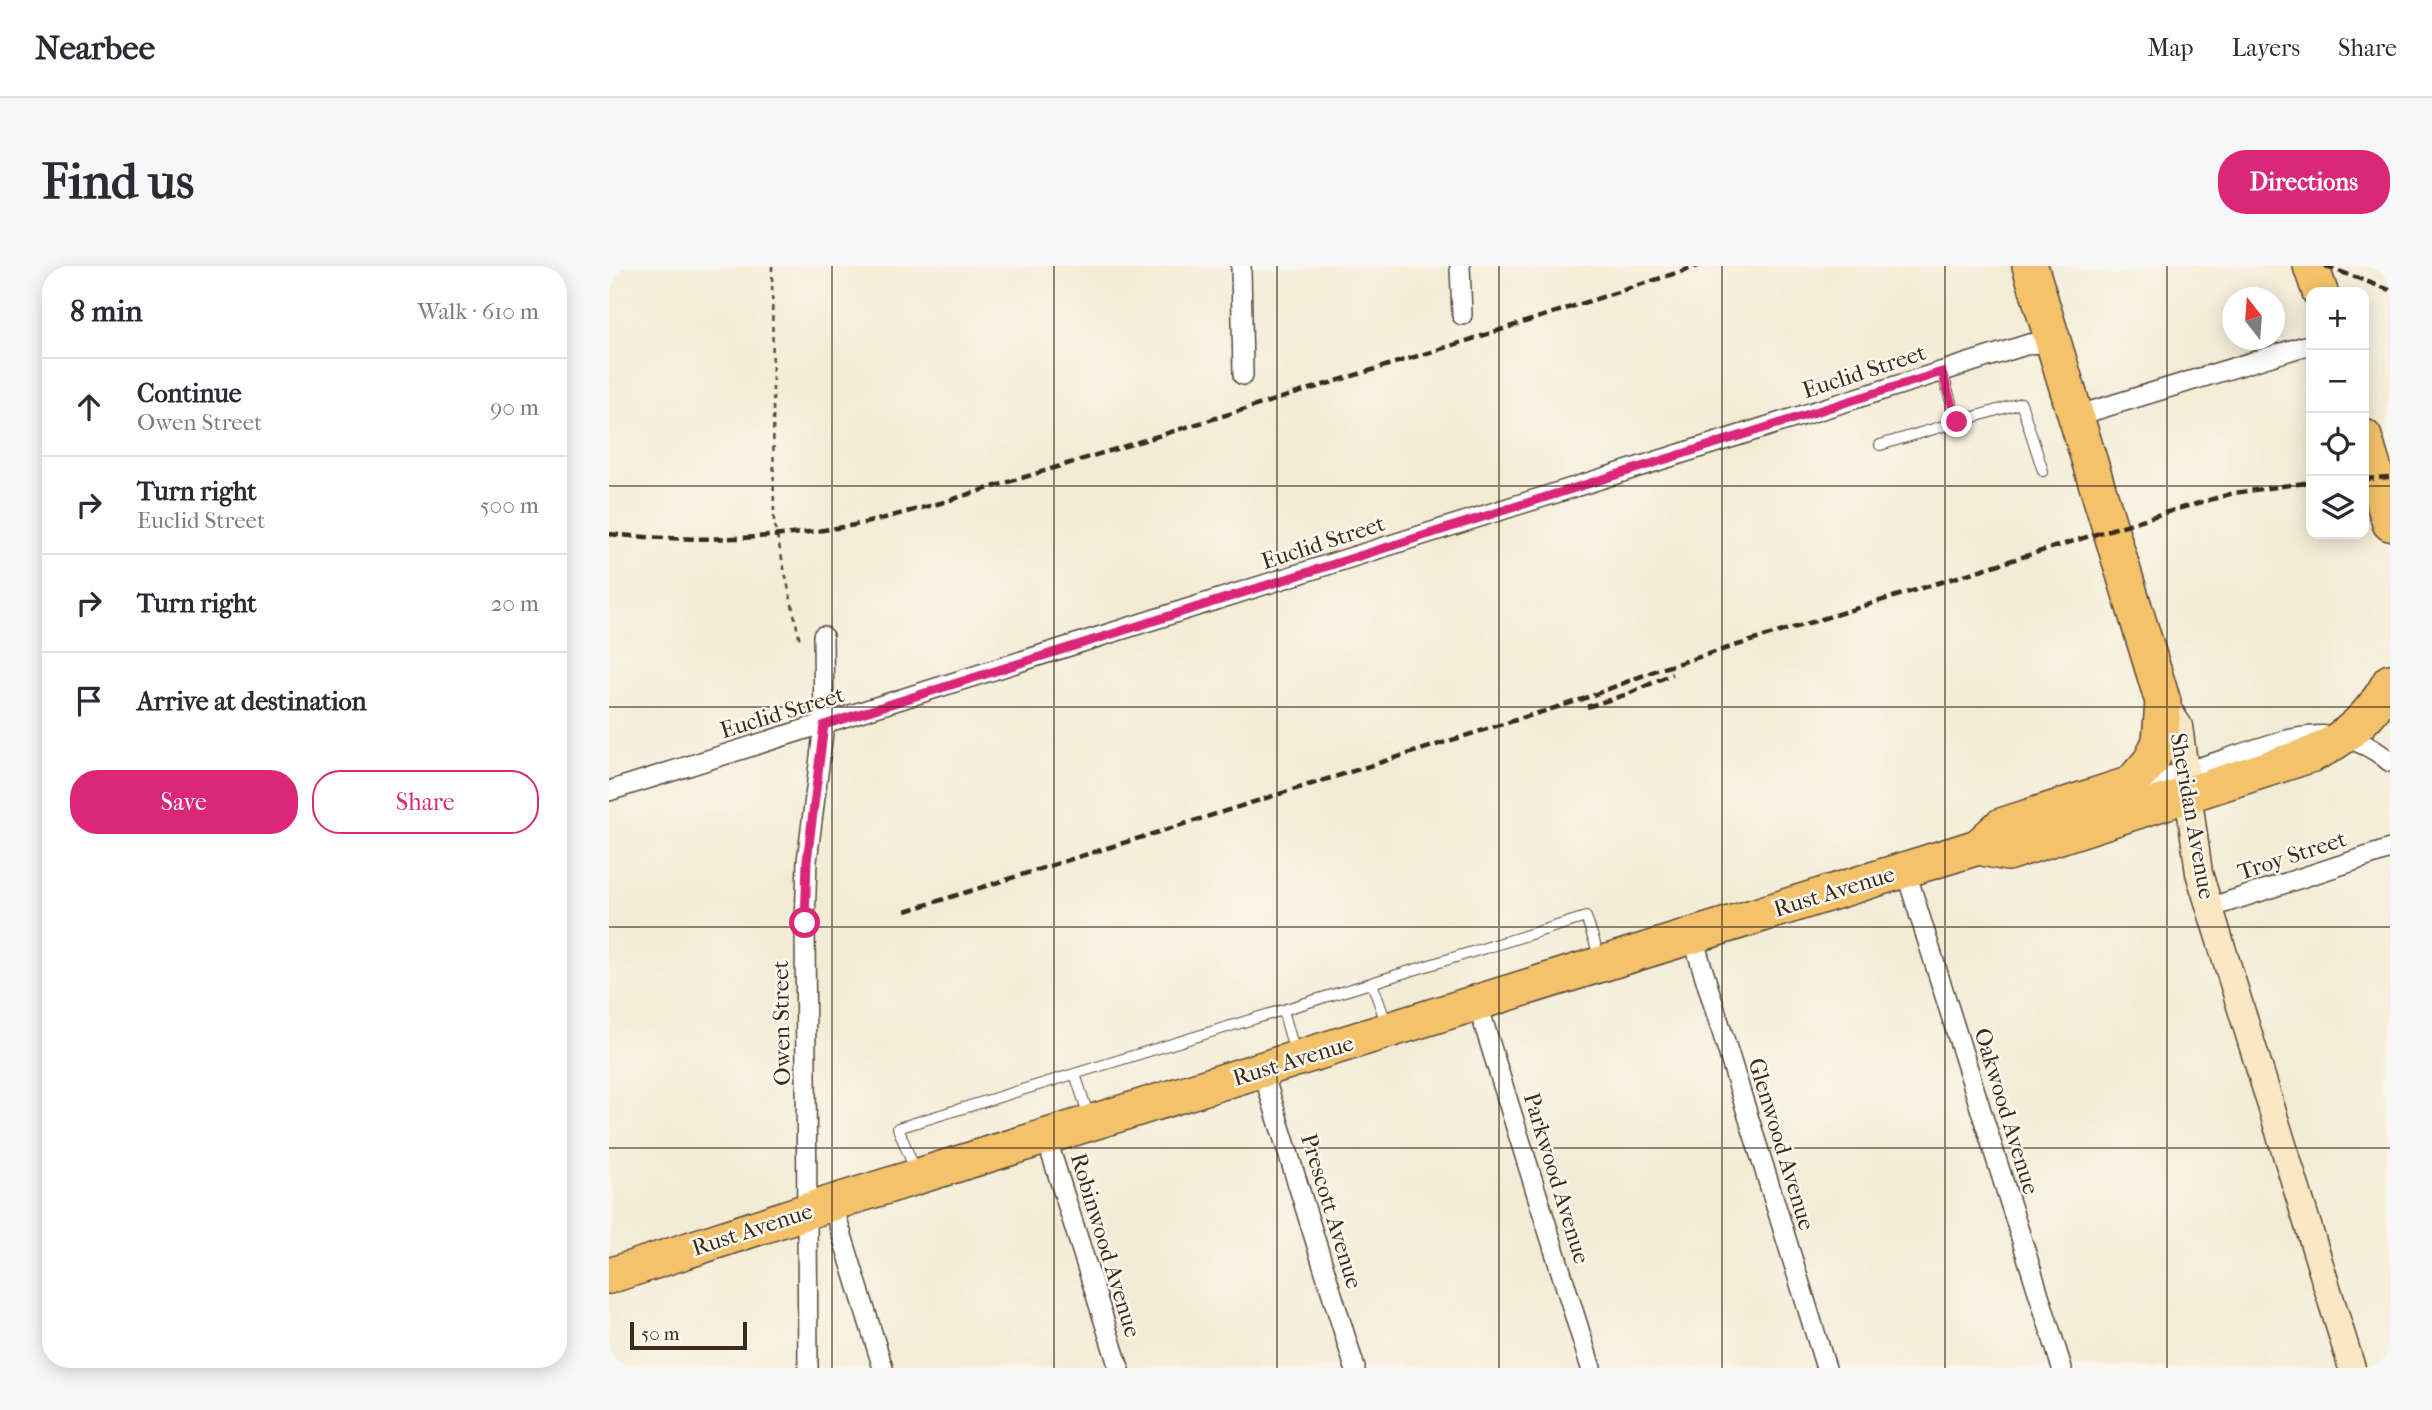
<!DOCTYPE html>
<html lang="en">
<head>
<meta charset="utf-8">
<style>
  body { margin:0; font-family:"IM FELL French Canon",serif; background:#f7f7f7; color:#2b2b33 }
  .controls { position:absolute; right:21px; top:21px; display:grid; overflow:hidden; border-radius:14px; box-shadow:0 4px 18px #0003 }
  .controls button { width:63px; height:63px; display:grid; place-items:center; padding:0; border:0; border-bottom:2px solid #e1e1e2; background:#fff; color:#2b2b33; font:35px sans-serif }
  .compass { position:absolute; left:1613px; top:21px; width:63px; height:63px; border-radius:50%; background:#fff; box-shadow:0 4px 18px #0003; rotate:343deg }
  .scale { position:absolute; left:21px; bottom:18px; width:117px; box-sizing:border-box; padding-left:7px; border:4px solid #3b2a1e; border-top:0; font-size:19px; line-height:24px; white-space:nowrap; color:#3b2a1e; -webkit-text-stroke:5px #fbf7ec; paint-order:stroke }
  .stop { position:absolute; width:21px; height:21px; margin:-16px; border:5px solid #db2777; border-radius:50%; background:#fff }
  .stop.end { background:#db2777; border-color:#fff; box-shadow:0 2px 7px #0008 }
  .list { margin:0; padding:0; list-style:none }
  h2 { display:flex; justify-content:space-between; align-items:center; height:91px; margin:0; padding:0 28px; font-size:30px }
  h2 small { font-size:23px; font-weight:400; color:#7c7c81 }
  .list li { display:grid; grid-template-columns:46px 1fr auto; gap:21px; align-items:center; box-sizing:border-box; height:98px; padding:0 28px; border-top:2px solid #e1e1e2 }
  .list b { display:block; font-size:26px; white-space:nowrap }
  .list p { margin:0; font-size:23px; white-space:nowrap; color:#7c7c81 }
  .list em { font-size:23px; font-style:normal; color:#7c7c81 }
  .actions { display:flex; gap:14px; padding:21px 28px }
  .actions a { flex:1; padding:16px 0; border:2px solid #db2777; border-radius:28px; text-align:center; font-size:24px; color:#db2777 }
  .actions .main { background:#db2777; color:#fff }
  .icon { flex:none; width:38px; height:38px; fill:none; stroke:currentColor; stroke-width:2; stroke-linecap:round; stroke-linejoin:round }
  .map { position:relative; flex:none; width:1781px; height:1102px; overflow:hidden; border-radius:28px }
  header { display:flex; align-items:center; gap:42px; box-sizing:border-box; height:98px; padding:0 35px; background:#fff; border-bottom:2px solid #e1e1e2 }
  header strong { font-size:33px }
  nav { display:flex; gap:38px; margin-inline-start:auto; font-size:24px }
  .intro { display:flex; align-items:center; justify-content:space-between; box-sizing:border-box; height:168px; padding:0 42px }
  h1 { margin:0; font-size:49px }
  .button { padding:18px 32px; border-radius:28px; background:#db2777; color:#fff; font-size:24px; font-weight:700 }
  main { display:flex; gap:42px; padding:0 42px }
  aside { flex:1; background:#fff; border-radius:28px; box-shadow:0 4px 18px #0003 }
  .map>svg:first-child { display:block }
</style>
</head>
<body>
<header>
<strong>Nearbee</strong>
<nav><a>Map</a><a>Layers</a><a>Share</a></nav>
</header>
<div class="intro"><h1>Find us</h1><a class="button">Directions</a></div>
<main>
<aside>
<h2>8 min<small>Walk · 610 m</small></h2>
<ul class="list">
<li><svg class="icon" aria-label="ahead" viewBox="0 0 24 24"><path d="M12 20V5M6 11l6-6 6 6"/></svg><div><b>Continue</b><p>Owen Street</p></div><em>90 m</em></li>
<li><svg class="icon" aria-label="right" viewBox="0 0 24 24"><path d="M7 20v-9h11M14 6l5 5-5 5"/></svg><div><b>Turn right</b><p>Euclid Street</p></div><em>500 m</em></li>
<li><svg class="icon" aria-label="right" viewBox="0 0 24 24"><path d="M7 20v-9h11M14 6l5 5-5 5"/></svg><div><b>Turn right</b></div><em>20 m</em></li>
<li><svg class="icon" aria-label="arrive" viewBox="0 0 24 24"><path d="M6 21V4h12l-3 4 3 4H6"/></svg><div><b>Arrive at destination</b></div></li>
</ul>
<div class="actions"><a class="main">Save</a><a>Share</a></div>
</aside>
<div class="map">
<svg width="1781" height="1102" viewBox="0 0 1781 1102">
  <rect width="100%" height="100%" fill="#fbf7ec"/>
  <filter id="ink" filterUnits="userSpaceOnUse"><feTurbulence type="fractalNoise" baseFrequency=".0143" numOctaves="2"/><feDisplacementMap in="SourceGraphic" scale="14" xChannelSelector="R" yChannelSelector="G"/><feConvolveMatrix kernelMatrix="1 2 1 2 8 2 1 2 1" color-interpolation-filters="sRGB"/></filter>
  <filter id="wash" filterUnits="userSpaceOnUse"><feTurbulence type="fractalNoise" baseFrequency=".00686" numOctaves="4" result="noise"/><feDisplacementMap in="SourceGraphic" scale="28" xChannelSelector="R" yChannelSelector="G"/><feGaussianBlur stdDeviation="1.57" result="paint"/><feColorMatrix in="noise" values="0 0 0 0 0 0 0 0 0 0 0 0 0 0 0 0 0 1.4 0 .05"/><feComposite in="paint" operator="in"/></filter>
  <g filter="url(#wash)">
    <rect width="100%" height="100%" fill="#f3ecd5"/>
  </g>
  <g filter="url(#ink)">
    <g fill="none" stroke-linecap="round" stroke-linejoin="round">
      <defs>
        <path id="lane" d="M1348,156L1412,137L1434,205
          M1271,179L1348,156L1333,106
          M763,717L778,759
          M674,744L686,787
          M466,808L480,851
          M306,904L289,862L977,651L991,692"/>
        <path id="street" d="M632,0L634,109
          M851,0L853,49
          M1467,150L1702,78
          M1523,518C1555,513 1586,503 1617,493C1674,474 1729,450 1781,496
          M0,525L1420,78L1443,76
          M1296,603L1453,1102
          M1600,642L1781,583
          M1083,669L1217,1102
          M868,736L982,1102
          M653,803L746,1102
          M437,871L510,1102
          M223,937L274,1102
          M199,1102L196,657L198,595L215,459L214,370"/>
        <path id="secondary" d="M1554,436L1570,460L1590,607L1743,1102"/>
        <path id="highway" d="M1702,0L1711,26
          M1755,171L1781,257
          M1369,581L1398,587L1704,488C1738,472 1763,450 1781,416
          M0,1010L223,937L1369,581L1392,560L1522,518L1542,495L1551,475L1554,436L1421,0"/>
      </defs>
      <use href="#lane" stroke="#574739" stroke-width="12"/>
      <use href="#street" stroke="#574739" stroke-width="22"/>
      <use href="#secondary" stroke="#574739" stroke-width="29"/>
      <use href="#highway" stroke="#574739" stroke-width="38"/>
      <path stroke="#574739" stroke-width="2.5" stroke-dasharray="5 5" stroke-linecap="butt" d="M163,0L165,256L191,375"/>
      <use href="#lane" stroke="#fff" stroke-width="10"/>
      <use href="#street" stroke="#fff" stroke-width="19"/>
      <use href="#secondary" stroke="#fbe7c3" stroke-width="26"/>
      <use href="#highway" stroke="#f4c26a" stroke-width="35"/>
      <path stroke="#3b2a1e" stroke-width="4.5" stroke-dasharray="10 5" stroke-linecap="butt" d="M1716,0L1781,24
        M1755,213L1781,211
        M0,268C81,276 160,274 240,260C269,255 299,245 328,238L854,76L1089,0
        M978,441L1019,428L1063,408
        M297,645L974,433L1048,404L1565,244L1625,227L1702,216"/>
    </g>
  </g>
  <g fill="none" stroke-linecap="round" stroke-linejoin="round" filter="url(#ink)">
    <path stroke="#db2777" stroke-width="9" d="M196,657L198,595L215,459L1333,106L1348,156"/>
  </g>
  <path fill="none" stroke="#3b2a1e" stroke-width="2" stroke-opacity="0.55" d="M223,0V1102M445,0V1102M668,0V1102M890,0V1102M1113,0V1102M1336,0V1102M1558,0V1102M0,220H1702M1755,220H1781M0,441H1781M0,661H1781M0,882H1781"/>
  <g text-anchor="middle" stroke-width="5" stroke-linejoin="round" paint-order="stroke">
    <g font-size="23" fill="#3b2a1e" stroke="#fbf7ec">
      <text transform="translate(1255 105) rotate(-18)" y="8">Euclid Street</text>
      <text transform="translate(714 276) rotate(-18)" y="8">Euclid Street</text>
      <text transform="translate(173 446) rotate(-17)" y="8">Euclid Street</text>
      <text transform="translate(1584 550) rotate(80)" y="8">Sheridan Avenue</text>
      <text transform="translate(1683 589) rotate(-18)" y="8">Troy Street</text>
      <text transform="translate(1225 625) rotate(-17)" y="8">Rust Avenue</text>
      <text transform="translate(172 757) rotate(-91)" y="8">Owen Street</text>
      <text transform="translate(684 794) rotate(-17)" y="8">Rust Avenue</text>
      <text transform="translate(1398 845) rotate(73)" y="8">Oakwood Avenue</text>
      <text transform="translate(1173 878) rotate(73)" y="8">Glenwood Avenue</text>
      <text transform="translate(948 912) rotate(73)" y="8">Parkwood Avenue</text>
      <text transform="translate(723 945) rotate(73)" y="8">Prescott Avenue</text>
      <text transform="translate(143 963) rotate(-18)" y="8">Rust Avenue</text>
      <text transform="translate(497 979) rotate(73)" y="8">Robinwood Avenue</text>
    </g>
  </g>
</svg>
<div class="controls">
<button>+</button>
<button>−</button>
<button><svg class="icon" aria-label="locate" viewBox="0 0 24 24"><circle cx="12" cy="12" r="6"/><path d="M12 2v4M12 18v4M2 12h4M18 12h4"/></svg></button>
<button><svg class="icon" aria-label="layers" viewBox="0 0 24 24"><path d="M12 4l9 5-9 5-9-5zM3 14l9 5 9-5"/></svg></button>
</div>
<svg class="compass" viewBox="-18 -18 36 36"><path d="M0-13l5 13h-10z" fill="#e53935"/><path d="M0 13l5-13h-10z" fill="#7c7c81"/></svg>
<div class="scale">50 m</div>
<div class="stop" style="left:196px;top:657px"></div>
<div class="stop end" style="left:1348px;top:156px"></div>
</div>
</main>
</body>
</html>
